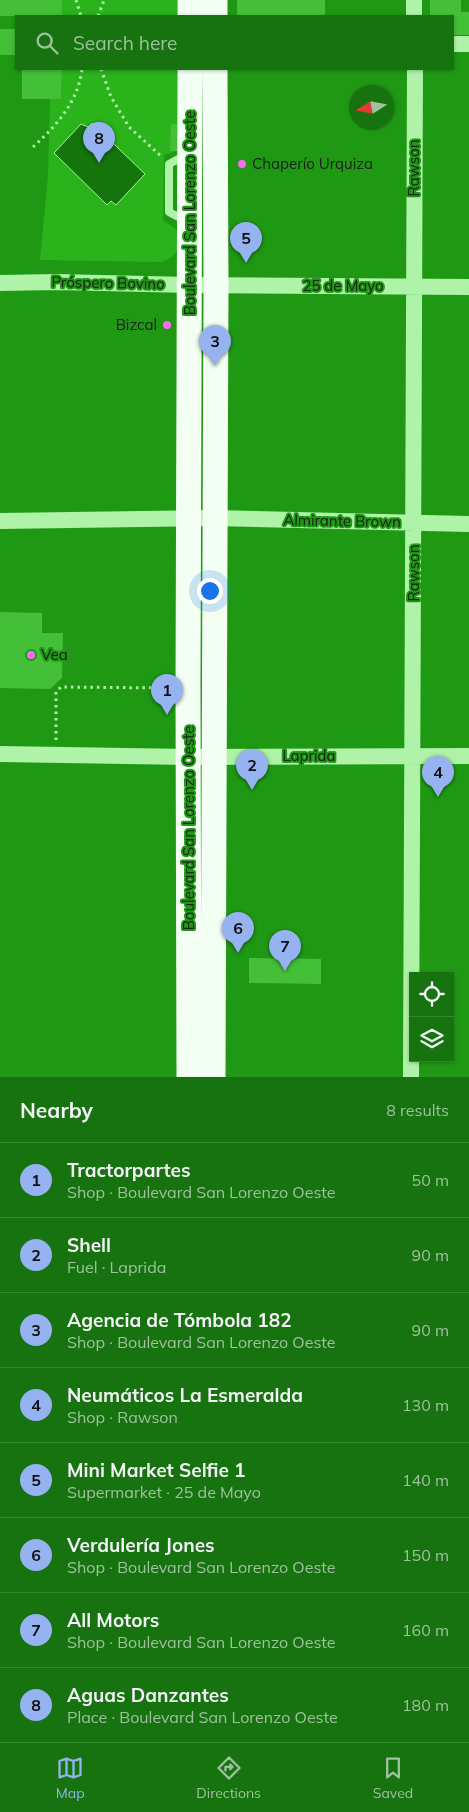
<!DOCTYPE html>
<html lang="en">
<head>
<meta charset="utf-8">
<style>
  body { margin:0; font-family:Mulish,sans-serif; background:#207818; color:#f1f3f6 }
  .controls { position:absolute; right:15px; bottom:15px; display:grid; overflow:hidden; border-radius:0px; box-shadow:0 1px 4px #0004 }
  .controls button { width:45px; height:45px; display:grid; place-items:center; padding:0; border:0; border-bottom:1px solid #36852f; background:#17730f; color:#f1f3f6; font:25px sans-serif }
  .compass { position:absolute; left:349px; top:85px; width:45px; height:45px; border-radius:50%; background:#17730f; box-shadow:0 1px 4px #0004; rotate:259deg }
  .you { position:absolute; left:209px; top:590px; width:18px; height:18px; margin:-12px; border:4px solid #fff; border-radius:50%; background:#1a73e8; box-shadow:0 0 0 8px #1a73e833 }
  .badge { display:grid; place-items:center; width:32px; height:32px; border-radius:50%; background:#95b2f1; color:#111; font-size:16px; font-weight:700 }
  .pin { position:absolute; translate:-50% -41px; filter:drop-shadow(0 1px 2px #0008) }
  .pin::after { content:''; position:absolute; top:26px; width:18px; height:15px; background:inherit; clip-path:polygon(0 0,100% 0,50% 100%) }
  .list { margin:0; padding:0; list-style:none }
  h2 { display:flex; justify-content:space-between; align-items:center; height:65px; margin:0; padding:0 20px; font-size:21px }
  h2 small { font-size:16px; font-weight:400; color:#9ec29e }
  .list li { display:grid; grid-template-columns:32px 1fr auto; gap:15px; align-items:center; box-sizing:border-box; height:75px; padding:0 20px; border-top:1px solid #36852f }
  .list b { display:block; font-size:19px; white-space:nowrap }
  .list p { margin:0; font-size:16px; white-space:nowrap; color:#9ec29e }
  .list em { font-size:16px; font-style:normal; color:#9ec29e }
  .icon { flex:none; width:28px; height:28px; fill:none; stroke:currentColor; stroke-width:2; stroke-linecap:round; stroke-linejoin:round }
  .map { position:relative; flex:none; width:469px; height:1077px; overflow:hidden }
  .search { position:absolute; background:#17730f; box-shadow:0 1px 4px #0004; left:15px; right:15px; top:15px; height:55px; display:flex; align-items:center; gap:12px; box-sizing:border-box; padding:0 18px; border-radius:0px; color:#9ec29e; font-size:19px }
  .sheet { height:665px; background:#17730f }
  nav { display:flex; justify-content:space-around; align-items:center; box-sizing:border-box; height:70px; border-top:1px solid #36852f; background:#17730f; font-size:14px; color:#9ec29e }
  nav a { display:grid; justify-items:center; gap:2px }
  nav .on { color:#95b2f1 }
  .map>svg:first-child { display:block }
</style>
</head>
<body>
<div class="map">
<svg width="469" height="1077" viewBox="0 0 469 1077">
  <rect width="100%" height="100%" fill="#1f9914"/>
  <path fill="#2ab31b" d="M62,0H177V16H62Z
    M62,69H177V151L164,155L163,220L177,230C179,248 180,256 161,262L40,260L48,175L50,99H61Z"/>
  <path fill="#14750c" stroke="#a3f699" d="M92,123L145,174L116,205L111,201L107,205L54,153L81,124L88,127Z"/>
  <path fill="#44bf38" d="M0,0H62V16H0Z
    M237,0H325V16H237Z
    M430,0H461V12H469V35H453V16H430Z
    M0,29H16V55H0Z
    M22,69H62L61,99H22Z
    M171,124H177V151H170Z
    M0,612L42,613V633H63L62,678L50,689L0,688Z
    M249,958L321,959V984L249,983Z"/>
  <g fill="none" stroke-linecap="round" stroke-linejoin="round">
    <path stroke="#aef3a7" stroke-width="3" stroke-dasharray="2.5 4" stroke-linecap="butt" d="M76,0L81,16
      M98,16L104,0
      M101,69L111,97L129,127L162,157
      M33,147C57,125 78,102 82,69
      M56,740V692L61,687L168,688"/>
    <path stroke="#aef3a7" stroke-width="8" d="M186,155L169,164V212L186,221"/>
    <path stroke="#aef3a7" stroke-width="16" d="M414,0V16
      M453,44H469
      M0,283L57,282L190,285L469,287
      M0,521L214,518L469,524
      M0,754L189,757L469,756
      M411,1077L415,69"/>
    <path stroke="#f3fff3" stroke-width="25" d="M190,0V16
      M215,0V16
      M189,1077L188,688L190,69
      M213,1077L216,286L215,69"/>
  </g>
  <g fill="#ff69f5" stroke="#1f9914" stroke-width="2">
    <circle cx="242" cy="164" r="5"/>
    <circle cx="167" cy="325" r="5"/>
    <circle cx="31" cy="655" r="5"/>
  </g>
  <g text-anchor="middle" stroke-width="4" stroke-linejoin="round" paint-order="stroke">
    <g font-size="15" fill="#1d1d1d" stroke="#1f9914" text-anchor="start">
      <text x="252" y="169">Chaperío Urquiza</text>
      <text x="157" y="330" text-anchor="end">Bizcal</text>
      <text x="41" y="660">Vea</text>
    </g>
    <g font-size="15" fill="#1d1d1d" stroke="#1f9914">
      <text transform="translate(414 168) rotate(-90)" y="5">Rawson</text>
      <text transform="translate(190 213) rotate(-90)" y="5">Boulevard San Lorenzo Oeste</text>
      <text transform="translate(108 283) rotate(1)" y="5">Próspero Bovino</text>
      <text x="343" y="291">25 de Mayo</text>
      <text transform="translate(342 521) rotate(1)" y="5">Almirante Brown</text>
      <text transform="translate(414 573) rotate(-90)" y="5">Rawson</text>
      <text x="309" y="761">Laprida</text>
      <text transform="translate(189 828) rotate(-90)" y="5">Boulevard San Lorenzo Oeste</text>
    </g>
  </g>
</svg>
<div class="controls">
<button><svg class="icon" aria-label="locate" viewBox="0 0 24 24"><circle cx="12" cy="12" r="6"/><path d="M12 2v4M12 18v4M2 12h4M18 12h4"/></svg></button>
<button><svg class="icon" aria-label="layers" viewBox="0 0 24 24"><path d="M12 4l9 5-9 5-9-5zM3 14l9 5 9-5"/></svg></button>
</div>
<svg class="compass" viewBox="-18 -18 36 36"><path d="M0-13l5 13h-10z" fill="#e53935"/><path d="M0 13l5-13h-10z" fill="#9ec29e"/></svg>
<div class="you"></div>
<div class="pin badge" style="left:167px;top:715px">1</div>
<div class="pin badge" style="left:252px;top:790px">2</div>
<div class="pin badge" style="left:215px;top:366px">3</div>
<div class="pin badge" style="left:438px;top:797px">4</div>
<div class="pin badge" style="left:246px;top:263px">5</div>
<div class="pin badge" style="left:238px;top:953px">6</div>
<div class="pin badge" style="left:285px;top:971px">7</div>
<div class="pin badge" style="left:99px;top:163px">8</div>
<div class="search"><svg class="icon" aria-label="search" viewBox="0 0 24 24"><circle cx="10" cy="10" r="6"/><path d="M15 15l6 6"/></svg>Search here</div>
</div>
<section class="sheet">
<h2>Nearby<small>8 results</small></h2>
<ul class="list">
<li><span class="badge">1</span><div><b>Tractorpartes</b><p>Shop · Boulevard San Lorenzo Oeste</p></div><em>50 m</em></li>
<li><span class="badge">2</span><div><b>Shell</b><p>Fuel · Laprida</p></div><em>90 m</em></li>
<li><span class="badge">3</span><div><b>Agencia de Tómbola 182</b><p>Shop · Boulevard San Lorenzo Oeste</p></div><em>90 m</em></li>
<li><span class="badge">4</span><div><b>Neumáticos La Esmeralda</b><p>Shop · Rawson</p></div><em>130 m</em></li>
<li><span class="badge">5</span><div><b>Mini Market Selfie 1</b><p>Supermarket · 25 de Mayo</p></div><em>140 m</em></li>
<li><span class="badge">6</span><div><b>Verdulería Jones</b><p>Shop · Boulevard San Lorenzo Oeste</p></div><em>150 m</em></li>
<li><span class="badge">7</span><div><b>All Motors</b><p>Shop · Boulevard San Lorenzo Oeste</p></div><em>160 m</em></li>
<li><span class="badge">8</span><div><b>Aguas Danzantes</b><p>Place · Boulevard San Lorenzo Oeste</p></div><em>180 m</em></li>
</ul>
</section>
<nav>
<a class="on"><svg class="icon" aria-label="map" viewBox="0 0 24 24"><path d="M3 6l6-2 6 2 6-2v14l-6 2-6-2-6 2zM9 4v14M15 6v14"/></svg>Map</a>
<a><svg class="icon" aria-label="directions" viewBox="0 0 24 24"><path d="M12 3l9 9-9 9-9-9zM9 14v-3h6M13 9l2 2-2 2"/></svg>Directions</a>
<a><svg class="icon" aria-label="saved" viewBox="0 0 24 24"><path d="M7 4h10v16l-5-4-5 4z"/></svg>Saved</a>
</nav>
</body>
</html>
